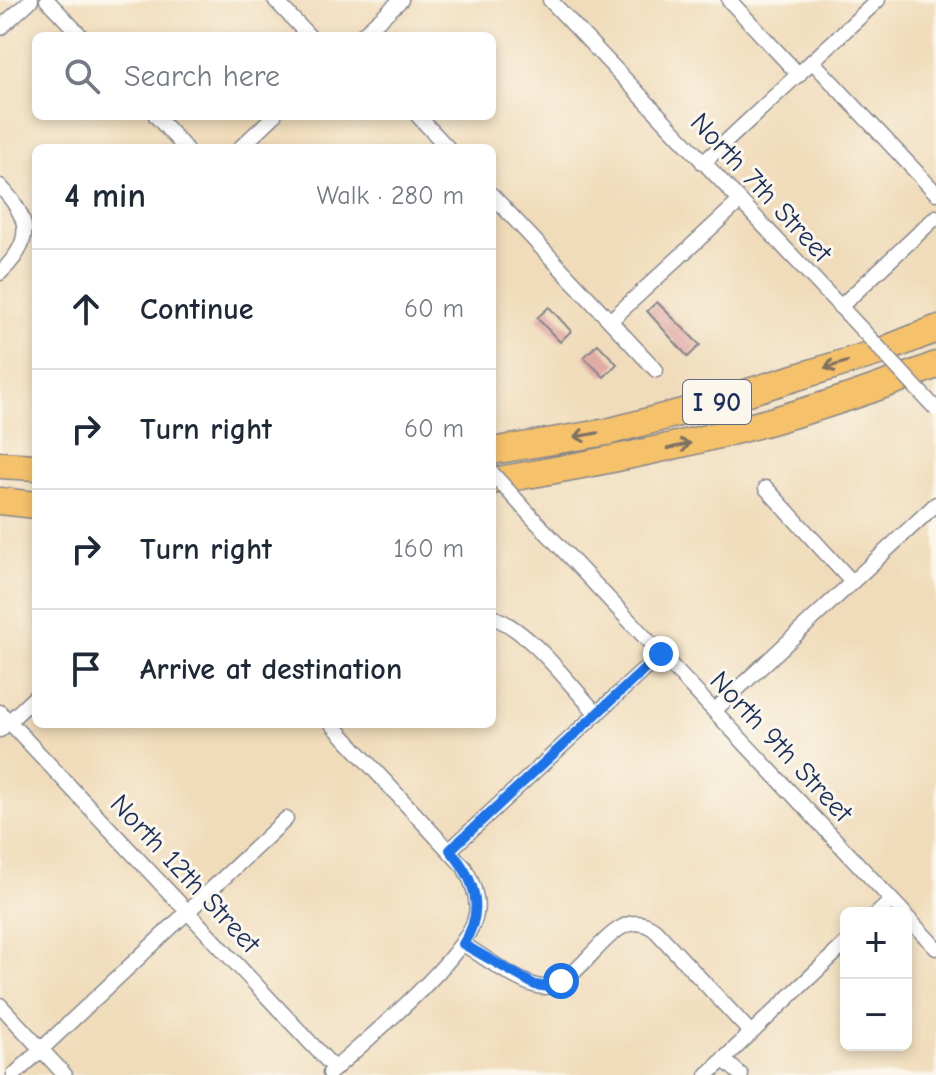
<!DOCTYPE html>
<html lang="en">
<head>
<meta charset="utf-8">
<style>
  body { margin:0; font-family:"Comic Neue",sans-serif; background:#f2f2f3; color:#1f2937 }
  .controls { position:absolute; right:24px; bottom:24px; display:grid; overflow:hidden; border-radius:12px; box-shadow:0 4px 12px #0003 }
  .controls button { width:72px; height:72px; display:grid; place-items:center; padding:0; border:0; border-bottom:2px solid #e0e1e3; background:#fff; color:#1f2937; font:40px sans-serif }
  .stop { position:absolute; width:24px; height:24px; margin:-18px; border:6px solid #1a73e8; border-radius:50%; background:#fff }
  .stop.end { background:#1a73e8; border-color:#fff; box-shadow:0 2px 8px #0008 }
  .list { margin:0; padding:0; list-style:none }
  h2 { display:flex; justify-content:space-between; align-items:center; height:104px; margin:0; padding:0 32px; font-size:34px }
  h2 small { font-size:26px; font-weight:400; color:#747a83 }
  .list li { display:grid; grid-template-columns:52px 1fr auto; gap:24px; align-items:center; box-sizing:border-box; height:120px; padding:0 32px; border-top:2px solid #e0e1e3 }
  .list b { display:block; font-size:30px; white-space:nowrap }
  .list em { font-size:26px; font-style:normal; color:#747a83 }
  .icon { flex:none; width:44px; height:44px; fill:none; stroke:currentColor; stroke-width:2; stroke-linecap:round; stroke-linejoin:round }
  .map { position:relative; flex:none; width:936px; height:1075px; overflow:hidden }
  .search { position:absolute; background:#fff; box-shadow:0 4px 12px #0003; left:32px; top:32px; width:464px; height:88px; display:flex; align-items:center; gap:20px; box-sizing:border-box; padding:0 28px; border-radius:12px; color:#747a83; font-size:30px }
  .panel { position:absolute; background:#fff; box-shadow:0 4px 12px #0003; left:32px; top:144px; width:464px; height:584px; border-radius:12px }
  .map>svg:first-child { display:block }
</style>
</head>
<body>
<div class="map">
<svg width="936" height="1075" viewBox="0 0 936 1075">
  <rect width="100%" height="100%" fill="#fbf7ec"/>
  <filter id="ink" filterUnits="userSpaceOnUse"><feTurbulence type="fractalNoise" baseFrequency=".0125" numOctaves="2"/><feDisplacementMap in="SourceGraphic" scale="16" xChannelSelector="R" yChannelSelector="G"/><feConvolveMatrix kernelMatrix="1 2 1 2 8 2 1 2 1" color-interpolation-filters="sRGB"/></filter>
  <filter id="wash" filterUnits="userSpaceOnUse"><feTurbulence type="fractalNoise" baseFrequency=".006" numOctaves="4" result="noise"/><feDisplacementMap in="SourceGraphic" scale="32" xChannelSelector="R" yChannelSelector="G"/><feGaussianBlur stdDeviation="1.8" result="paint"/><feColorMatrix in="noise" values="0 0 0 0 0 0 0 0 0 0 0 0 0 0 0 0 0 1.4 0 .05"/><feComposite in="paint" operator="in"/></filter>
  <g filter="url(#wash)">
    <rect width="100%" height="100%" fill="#f0dcba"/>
    <g id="blocks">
      <path fill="#e1aba5" d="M657,302L700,345L688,357L647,311Z
        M549,307L571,331L560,342L537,318Z
        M598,344L617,364L604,377L584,357Z"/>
    </g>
  </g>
  <g filter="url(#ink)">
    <use href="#blocks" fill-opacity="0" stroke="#86868c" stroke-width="2"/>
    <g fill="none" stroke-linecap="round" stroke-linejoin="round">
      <defs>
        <path id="street" d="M47,0L81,36
          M275,0L309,36
          M550,0L852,319
          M729,0L799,75
          M0,28L31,0
          M361,36L401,0
          M812,61L936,193
          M156,116L185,148
          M418,116L448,148
          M240,148L274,116
          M703,163L878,0
          M0,186C31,219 34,241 0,273
          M492,195L656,370
          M840,307L936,217
          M610,321L739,202
          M766,488L852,582
          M530,515L904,913
          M492,617C529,629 570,685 597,714
          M714,711L936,504
          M0,712L335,1069
          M0,730L36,696
          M450,850L661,654
          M878,913L892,900
          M906,916L936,948
          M463,944C482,955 523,987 544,987C584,987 613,898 655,930L751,1033
          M0,1005L65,1075
          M723,1059L741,1075
          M330,1073C364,1042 470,955 476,914C479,897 472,881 464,867L332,724
          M14,1075L286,819
          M707,1075L846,943"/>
        <path id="highway" d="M492,451L607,432L686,411L879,352L936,329
          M0,465L36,467
          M492,481C643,456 793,423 936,365
          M0,501L36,505"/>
      </defs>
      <use href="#street" stroke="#86868c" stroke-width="17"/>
      <use href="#highway" stroke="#86868c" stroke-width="29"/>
      <use href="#street" stroke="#fff" stroke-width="14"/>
      <use href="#highway" stroke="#f5c16b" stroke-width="26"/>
      <defs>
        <path id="street-bridge" d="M852,319L936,409
          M492,473L530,515"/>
      </defs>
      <use href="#street-bridge" stroke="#86868c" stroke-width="17" stroke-linecap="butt"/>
      <use href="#street-bridge" stroke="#fff" stroke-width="14"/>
    </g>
    <defs><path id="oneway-shaft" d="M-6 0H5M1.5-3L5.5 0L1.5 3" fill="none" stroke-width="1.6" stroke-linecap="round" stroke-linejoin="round" transform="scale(2)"/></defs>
    <g stroke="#7d7164">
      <use href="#oneway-shaft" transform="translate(836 365) rotate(163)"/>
      <use href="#oneway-shaft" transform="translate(586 435) rotate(170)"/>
      <use href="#oneway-shaft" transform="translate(679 446) rotate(-13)"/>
    </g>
  </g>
  <g fill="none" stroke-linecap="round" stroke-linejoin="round" filter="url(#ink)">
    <path stroke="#1a73e8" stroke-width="10" d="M561,981L549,987L535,985L463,944C486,910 475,879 450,850L661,654"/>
  </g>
  <g text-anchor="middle" stroke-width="6" stroke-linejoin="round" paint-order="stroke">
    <rect fill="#fbf7ec" stroke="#5e6b89" stroke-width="2" x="683" y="380" width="68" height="44" rx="6"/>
    <g font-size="26" font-weight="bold" fill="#1b2f5e">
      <text x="717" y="411">I 90</text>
    </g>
    <g font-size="28" fill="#1b2f5e" stroke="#fbf7ec">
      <text transform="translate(762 187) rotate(47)" y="10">North 7th Street</text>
      <text transform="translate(782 746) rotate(47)" y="10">North 9th Street</text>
      <text transform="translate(186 873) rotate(47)" y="10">North 12th Street</text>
    </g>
  </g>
</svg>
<div class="controls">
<button>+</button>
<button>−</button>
</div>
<div class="stop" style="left:561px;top:981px"></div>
<div class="stop end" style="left:661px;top:654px"></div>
<div class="search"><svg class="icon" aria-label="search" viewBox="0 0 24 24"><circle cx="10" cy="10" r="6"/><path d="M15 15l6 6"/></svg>Search here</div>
<section class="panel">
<h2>4 min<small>Walk · 280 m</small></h2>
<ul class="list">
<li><svg class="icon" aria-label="ahead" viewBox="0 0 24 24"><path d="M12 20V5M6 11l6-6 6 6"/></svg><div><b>Continue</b></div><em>60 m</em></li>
<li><svg class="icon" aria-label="right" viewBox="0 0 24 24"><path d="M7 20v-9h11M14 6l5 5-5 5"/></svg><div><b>Turn right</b></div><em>60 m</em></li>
<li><svg class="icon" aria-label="right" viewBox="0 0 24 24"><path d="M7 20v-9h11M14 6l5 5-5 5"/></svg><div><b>Turn right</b></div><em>160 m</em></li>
<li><svg class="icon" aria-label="arrive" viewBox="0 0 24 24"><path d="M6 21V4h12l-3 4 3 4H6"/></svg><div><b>Arrive at destination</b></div></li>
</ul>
</section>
</div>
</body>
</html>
